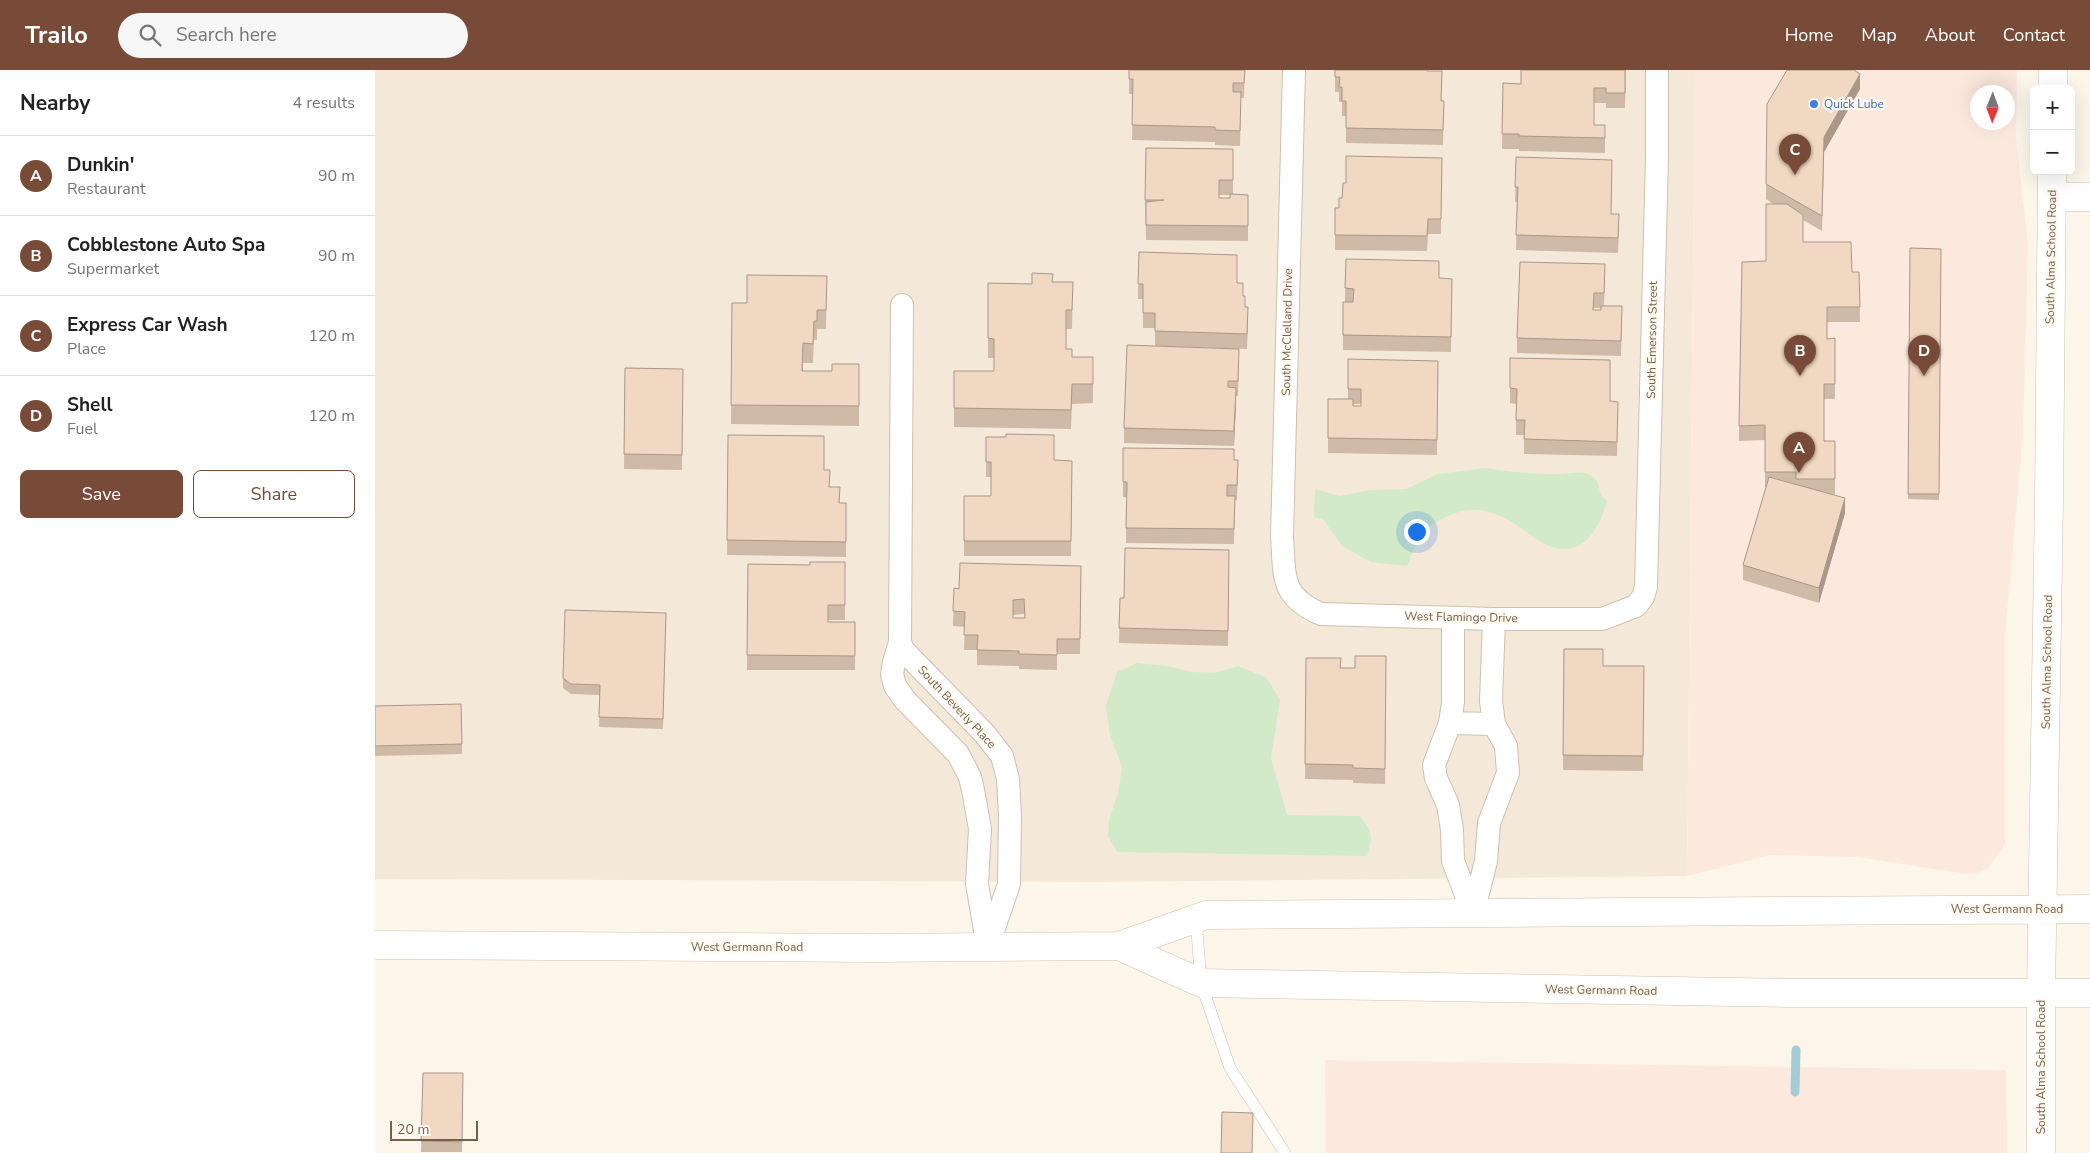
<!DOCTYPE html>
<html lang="en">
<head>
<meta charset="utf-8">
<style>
  body { margin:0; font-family:"Nunito Sans",sans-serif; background:#f6f6f6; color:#222 }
  .controls { position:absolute; right:15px; top:15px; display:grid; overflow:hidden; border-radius:8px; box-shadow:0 5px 20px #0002 }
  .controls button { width:45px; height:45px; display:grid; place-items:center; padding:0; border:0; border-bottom:1px solid #e0e0e0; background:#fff; color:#222; font:25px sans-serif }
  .compass { position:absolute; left:1595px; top:15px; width:45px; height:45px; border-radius:50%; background:#fff; box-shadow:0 5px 20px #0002; rotate:181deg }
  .scale { position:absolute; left:15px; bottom:12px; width:88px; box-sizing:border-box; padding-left:5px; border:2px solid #765f4d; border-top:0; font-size:14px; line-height:18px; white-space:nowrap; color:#765f4d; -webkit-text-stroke:4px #fefaf0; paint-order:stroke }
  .you { position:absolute; left:1041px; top:461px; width:18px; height:18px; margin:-12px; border:4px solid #fff; border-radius:50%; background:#1a73e8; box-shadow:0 0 0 8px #1a73e833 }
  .badge { display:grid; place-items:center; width:32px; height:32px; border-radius:50%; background:#784b38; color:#fff; font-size:16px; font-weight:700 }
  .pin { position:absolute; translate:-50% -41px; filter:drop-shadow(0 1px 2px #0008) }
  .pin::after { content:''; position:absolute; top:26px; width:18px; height:15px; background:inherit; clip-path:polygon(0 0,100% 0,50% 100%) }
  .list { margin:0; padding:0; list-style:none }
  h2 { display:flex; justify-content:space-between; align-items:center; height:65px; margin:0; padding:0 20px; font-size:21px }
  h2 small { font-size:16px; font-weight:400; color:#767676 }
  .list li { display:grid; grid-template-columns:32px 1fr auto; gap:15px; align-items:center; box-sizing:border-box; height:80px; padding:0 20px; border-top:1px solid #e0e0e0 }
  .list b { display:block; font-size:19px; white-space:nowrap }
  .list p { margin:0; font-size:16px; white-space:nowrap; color:#767676 }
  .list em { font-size:16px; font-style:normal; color:#767676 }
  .actions { display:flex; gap:10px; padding:15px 20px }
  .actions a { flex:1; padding:11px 0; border:1px solid #784b38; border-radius:8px; text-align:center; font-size:18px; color:#784b38 }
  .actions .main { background:#784b38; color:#fff }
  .icon { flex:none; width:28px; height:28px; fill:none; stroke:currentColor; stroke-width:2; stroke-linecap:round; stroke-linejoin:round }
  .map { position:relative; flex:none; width:1715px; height:1083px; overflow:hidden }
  header { display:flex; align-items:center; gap:30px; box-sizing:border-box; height:70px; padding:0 25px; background:#784b38; color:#fff }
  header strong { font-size:24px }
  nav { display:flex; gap:28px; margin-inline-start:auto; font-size:18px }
  .search { width:350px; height:45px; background:#f6f6f6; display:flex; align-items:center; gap:12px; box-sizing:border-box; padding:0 18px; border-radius:28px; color:#767676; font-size:19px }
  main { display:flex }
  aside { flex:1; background:#fff }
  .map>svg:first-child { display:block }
</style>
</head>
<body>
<header>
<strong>Trailo</strong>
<div class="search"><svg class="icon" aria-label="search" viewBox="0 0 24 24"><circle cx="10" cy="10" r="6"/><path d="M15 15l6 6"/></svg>Search here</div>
<nav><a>Home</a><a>Map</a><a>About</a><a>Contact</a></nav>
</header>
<main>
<aside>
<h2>Nearby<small>4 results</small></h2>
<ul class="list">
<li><span class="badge">A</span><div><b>Dunkin'</b><p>Restaurant</p></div><em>90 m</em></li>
<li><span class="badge">B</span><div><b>Cobblestone Auto Spa</b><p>Supermarket</p></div><em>90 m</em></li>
<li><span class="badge">C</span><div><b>Express Car Wash</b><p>Place</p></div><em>120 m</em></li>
<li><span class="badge">D</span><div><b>Shell</b><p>Fuel</p></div><em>120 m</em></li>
</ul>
<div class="actions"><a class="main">Save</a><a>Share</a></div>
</aside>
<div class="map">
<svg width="1715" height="1083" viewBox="0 0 1715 1083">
  <rect width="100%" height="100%" fill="#fcf6ea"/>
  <path fill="#f4e9d8" d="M0,0H1320L1312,806L721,812L0,809Z"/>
  <path fill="#fce9de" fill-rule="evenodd" d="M1320,0H1642L1641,68L1653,175L1648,364L1630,566V775L1613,798L1602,803L1590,804L1483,787L1395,785L1312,806ZM1602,22H1632V52H1602Z
    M950,990L1631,1000L1632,1083H951Z"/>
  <path fill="#d3eac8" d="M1110,398C1137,402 1162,405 1189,404C1199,403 1210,400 1219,408C1226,415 1222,422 1232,431C1224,460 1207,490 1172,475C1157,469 1145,455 1130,448C1123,445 1113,441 1105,440C1089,437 1063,449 1052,459C1042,469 1037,484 1032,496L996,492L967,476L948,449L939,447L940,419L965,426L995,420L1031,419L1063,404Z
    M762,593L792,596L817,602L840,603L863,596L892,608L905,630L896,688L912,745L985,746C998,762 998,767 992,786L742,782L733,766L734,750L743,723L747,697L735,666L731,635L742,602Z"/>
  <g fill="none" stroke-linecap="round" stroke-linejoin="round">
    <path stroke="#a5cbd7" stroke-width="9" d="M1420,1022L1421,980"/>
    <defs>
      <path id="lane" d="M821,849L826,913L855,998L910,1083"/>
      <path id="street" d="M919,0L907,467C910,507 905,526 946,544L1119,549H1227L1261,536L1268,527L1271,517L1282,86V0
        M527,235L525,572L528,580L609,663L627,686L633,709L635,746L634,814L613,876
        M1078,548V632L1075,653L1059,695L1061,708L1073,735L1077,760L1078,791L1098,843
        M525,572L519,592L517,604L520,616L530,630L583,684L595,707L598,720L605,759L602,814L612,872
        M1075,653L1119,654
        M1098,843L1111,791L1114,753L1133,703L1131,676L1119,654L1116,631L1119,549"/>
      <path id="secondary" d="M1678,19V0
        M1677,127H1715
        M0,875L500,878L744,876L831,845L1715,839
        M744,876L826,913L1414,923H1715
        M1666,1083V923L1674,429L1677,101"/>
    </defs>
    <use href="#lane" stroke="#cebfaf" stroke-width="12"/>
    <use href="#street" stroke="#cebfaf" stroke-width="24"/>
    <use href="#secondary" stroke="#d1c0ad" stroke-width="29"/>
    <use href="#lane" stroke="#fff" stroke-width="11"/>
    <use href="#street" stroke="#fff" stroke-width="22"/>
    <use href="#secondary" stroke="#fff" stroke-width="28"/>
  </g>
  <path fill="#cfbaa7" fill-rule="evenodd" d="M754,0H870L869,28H866L865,76L840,75V72L757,70L758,24H754Z
    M960,0L1053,1L1066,31H1069L1068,75L971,73V46H967V32H964V22H960Z
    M1251,0L1250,38H1231V33H1219V55H1230V83L1144,81V79H1127L1128,13L1146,14Z
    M1485,19L1449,82L1447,161L1428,150V172L1477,202H1484L1485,252H1452V269L1460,268V329H1449V371H1460V424H1456L1470,443L1444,533L1368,510V495L1391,417H1390V370L1364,371V356L1391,191L1398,134L1391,129V114Z
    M858,79V124L873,125V171L771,170L770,130ZM844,125H855V128H844Z
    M1141,87L1237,105L1236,144L1244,159L1243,183L1141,180L1142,132H1140Z
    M1067,88L1066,164H1053L1052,181L960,180V138H964L967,128L971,113Z
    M1535,178L1566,179L1564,430L1533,429Z
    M764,182L862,213L868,226L873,252L872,279L780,276V258H768V229H763Z
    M971,189L1064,208L1077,209L1076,282L968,280V232H970Z
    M452,206L451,259H442V270H439L438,293H428V301H457L484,294V356L356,354L357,233H372Z
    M1230,209L1229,236L1247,251L1246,286L1142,283V268ZM1219,238H1226V240H1219Z
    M678,212H698L697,259H691V279L697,287H718V333L697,334L696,359L579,357V301H619V288H613V213L657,214Z
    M1135,288L1235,331L1243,347L1242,386L1149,384V365H1141V334L1135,333Z
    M973,289L1063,291L1062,385L953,383V329H973ZM978,334H986V336H978Z
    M864,294L863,326H861L859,376L749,373V358Z
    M250,298L308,299L307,400L249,399Z
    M353,365L449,400L455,417L465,433H471V487L352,485Z
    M611,367L679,390L697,391L696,486H589V426H616V407H611Z
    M748,378L859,390L863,405L862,430H860L859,474L751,473V427H748Z
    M854,480L853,576L744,573L745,528H749Z
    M470,492V550H453V552H480V600H372L373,494L435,495Z
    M706,496L705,584H682V600L644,599V596L602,595V580H589L590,557L578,556L579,518L584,519ZM649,544L650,548H638V545Z
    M291,543L288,659L224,657L225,625L196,624L188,618V608Z
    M1189,579L1228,596H1269L1268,701L1188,700Z
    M1011,586L1010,714L978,713V710L930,709L931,588L966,598H980Z
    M0,636L87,674V684L0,686Z
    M48,1003H88L87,1082H46Z"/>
  <path fill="#a99788" d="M1485,4V19L1449,82L1447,161L1449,67Z
    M861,318V333L859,376V361Z
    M1470,428V443L1444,533V518Z"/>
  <path fill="#f1d8c2" stroke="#a99788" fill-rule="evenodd" d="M754,0H870L869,13H858V22H866L865,61L840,60V57L757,55L758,9H754Z
    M960,0H1052V1H1067L1066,31H1069L1068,60L971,58V31H967V17H964L965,7H960Z
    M1146,0H1250V23H1231V18H1219V55H1230V68L1144,66V64H1127L1128,13L1146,14Z
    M1412,0H1479L1485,4L1449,67L1447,146L1391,114L1392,34Z
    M771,78L858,79V110H844V128H855V124L873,125V156L771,155V132L789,130H770Z
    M971,86L1067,88L1066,149H1053L1052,166L960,165V138H964V128H967L968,113H971Z
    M1141,87L1237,90L1236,144H1244L1243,168L1141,165L1143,117H1140Z
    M1391,134H1412L1428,145V172H1476L1477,202H1484L1485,237H1452V269L1460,268V314H1449V371H1460V409H1421V402H1390V355L1364,356L1367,192L1391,191Z
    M1535,178L1566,179L1564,424H1533Z
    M764,182L862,185V213H868V226H870V237H873L872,264L780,261V243H768V214H763Z
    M971,189L1064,191V208L1077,209L1076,267L968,265V232H978L979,219L970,218Z
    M1145,192L1230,194L1229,223H1219L1218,240H1226V236H1247L1246,271L1142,268Z
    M657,203L678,204L677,212H698L697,240H691V279H697V287H718V314H697L696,340L579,338V301H619V269L613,268V213L657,214Z
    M372,205L452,206L451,240H442V251H439L438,274L428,273L427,301H457V294H484V336L356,335L357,233H372Z
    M752,275L864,279L863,311H853V317L861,318L859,361L749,358Z
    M1135,288L1235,290V331L1243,332L1242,372L1149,369L1150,350H1141L1142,319L1135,318Z
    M973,289L1063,291L1062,370L953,368V329H978V336H986V319H973Z
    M250,298L308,299L307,385L249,384Z
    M631,364L679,365V390L697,391L696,471H589V426H616V392H611V367H631Z
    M353,365L449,366V400H455L454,417H465L464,433H471V472L352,470Z
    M748,378L859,379V390H863L862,415H852V426H860L859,459L751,458L752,412H748Z
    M1394,407L1470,428L1444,518L1368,495Z
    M750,478L854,480L853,561L744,558L745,528H749Z
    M435,492H470V535H453V552H480V586L372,585L373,494L435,495Z
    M585,493L706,496L705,569H682V585L644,584V581L602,580L603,565H589L590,542L578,541L579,518L584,519ZM649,529L650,548H638V530Z
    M190,540L291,543L288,649L224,647L225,615L196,614L188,608Z
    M1189,579H1228V596H1269L1268,686L1188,685Z
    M980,586H1011L1010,699L978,698V695L930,694L931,588H966L965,598H980Z
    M86,634L87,674L0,676V636Z
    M48,1003H88L87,1072L46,1071Z
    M847,1042L878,1043L877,1083H846Z"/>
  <circle fill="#3f7fe0" stroke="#fefaf0" stroke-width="2" cx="1439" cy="34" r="5"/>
  <g text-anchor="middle" stroke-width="4.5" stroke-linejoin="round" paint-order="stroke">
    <g font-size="12" fill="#366cbe" stroke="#fefaf0" text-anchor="start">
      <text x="1449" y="38">Quick Lube</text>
    </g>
    <g font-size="12" fill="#765f4d" stroke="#fefaf0">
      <text transform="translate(1676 187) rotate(-89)" y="4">South Alma School Road</text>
      <text transform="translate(912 262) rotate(-89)" y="4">South McClelland Drive</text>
      <text transform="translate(1277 270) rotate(-89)" y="4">South Emerson Street</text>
      <text transform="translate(1086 547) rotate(1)" y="4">West Flamingo Drive</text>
      <text transform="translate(1672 592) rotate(-89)" y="4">South Alma School Road</text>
      <text transform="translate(582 637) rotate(47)" y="4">South Beverly Place</text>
      <text x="1632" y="843">West Germann Road</text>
      <text x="372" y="881">West Germann Road</text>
      <text transform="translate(1226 920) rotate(1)" y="4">West Germann Road</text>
      <text transform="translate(1666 997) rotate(-90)" y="4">South Alma School Road</text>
    </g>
  </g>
</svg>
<div class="controls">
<button>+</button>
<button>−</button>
</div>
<svg class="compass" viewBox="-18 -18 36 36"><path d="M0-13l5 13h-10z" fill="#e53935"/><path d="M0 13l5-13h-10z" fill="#767676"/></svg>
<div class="scale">20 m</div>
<div class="you"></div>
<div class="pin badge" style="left:1424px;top:403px">A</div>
<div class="pin badge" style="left:1425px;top:306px">B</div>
<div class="pin badge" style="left:1420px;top:105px">C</div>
<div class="pin badge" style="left:1549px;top:306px">D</div>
</div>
</main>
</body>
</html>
